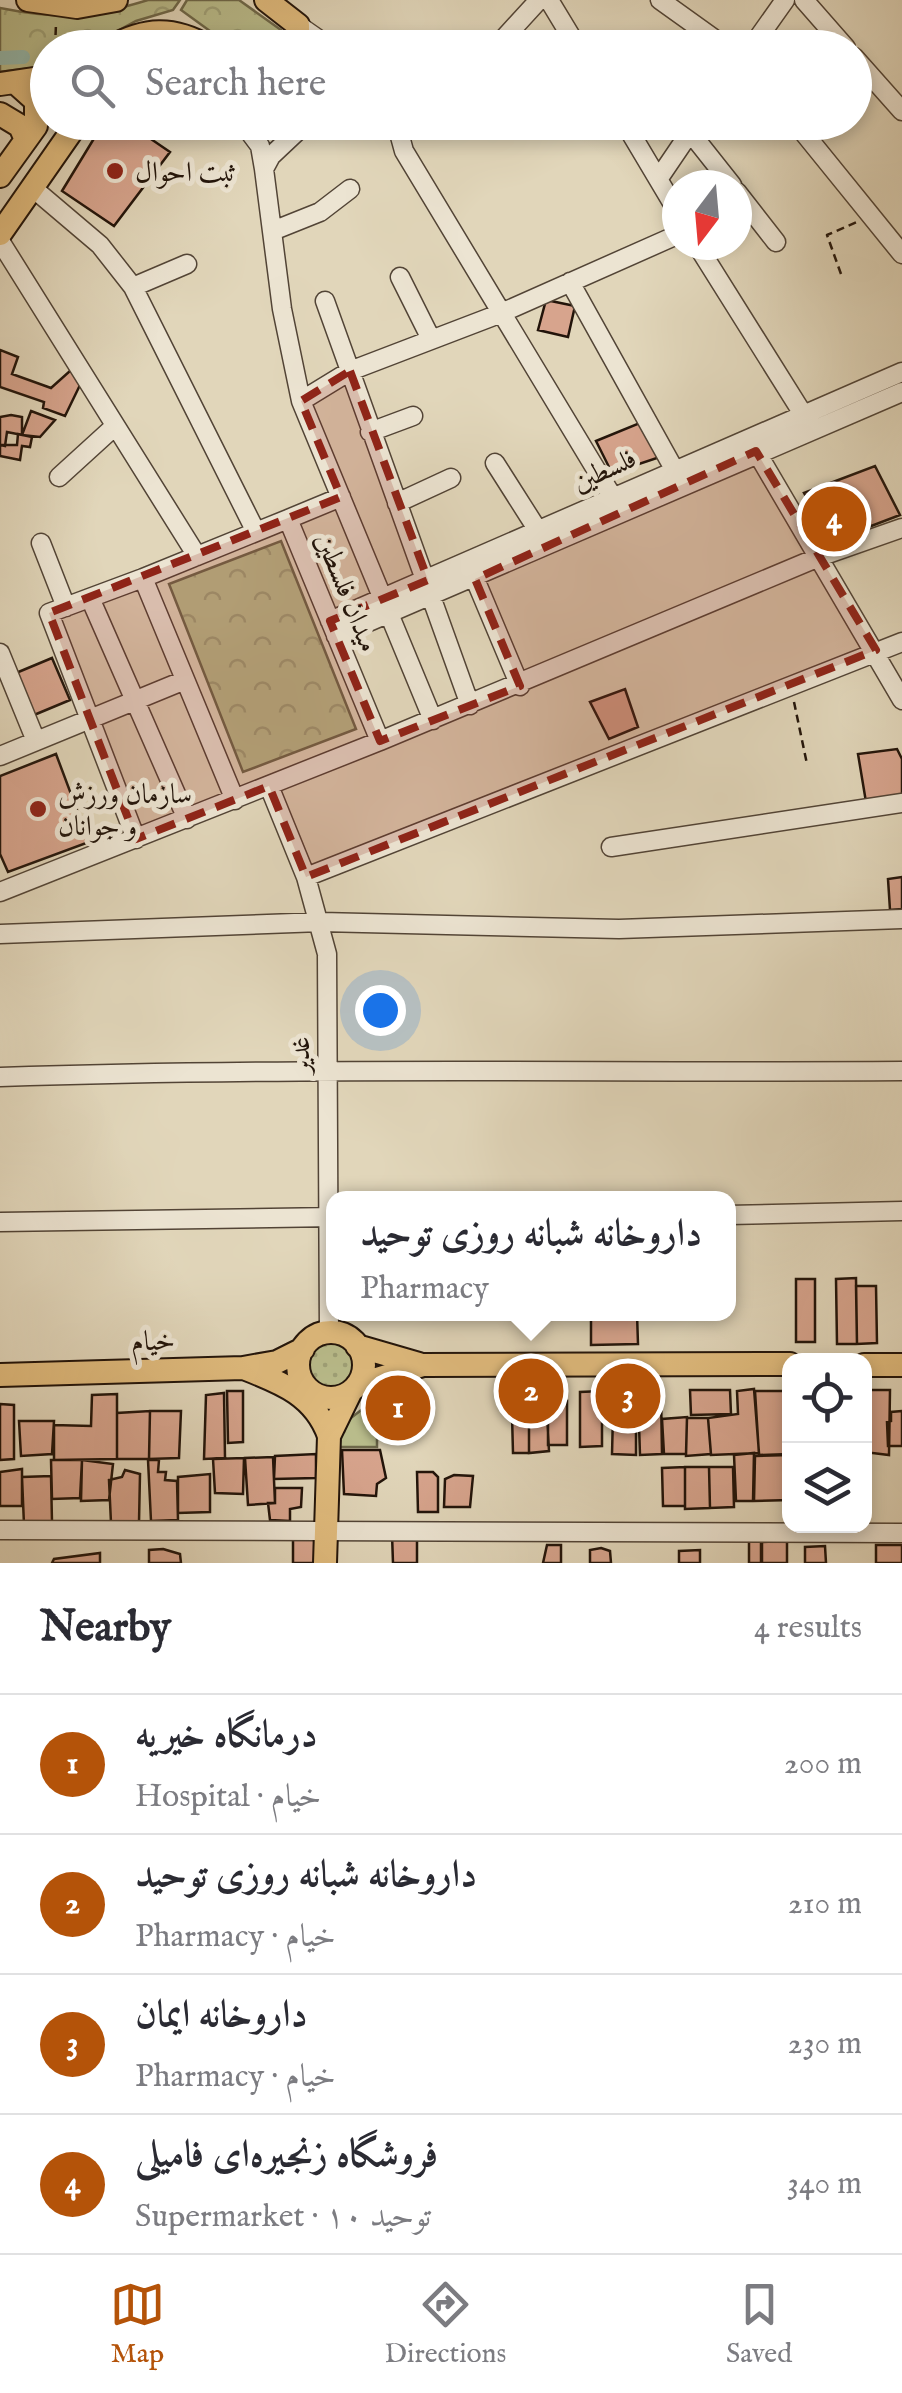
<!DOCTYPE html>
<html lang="en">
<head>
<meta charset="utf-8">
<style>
  body { margin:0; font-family:"IM FELL English",Amiri,serif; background:#f2f2f3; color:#2b2b33 }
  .controls { position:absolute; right:30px; bottom:30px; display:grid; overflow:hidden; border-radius:20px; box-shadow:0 5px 15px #0003 }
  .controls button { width:90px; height:90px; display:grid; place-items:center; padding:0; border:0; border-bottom:2px solid #e1e1e2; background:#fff; color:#2b2b33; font:50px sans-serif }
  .compass { position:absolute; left:662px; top:170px; width:90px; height:90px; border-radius:50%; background:#fff; box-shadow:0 5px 15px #0003; rotate:196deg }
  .you { position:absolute; left:380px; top:1010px; width:35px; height:35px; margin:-25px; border:8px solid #fff; border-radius:50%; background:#1a73e8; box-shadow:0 0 0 15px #1a73e833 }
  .badge { display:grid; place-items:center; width:65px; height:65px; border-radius:50%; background:#b45309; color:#fff; font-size:32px; font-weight:700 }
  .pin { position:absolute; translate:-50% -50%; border:5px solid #fff; box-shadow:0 2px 10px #0006 }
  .popup { position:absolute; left:326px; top:1191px; width:410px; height:130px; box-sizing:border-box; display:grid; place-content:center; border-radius:20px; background:#fff; filter:drop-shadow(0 2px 8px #0005); font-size:32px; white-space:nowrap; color:#7c7c81 }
  .popup b { font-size:38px; color:#2b2b33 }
  .popup::after { content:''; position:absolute; left:50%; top:100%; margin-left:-20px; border:20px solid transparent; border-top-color:#fff }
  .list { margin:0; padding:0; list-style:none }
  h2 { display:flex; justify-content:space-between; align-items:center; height:130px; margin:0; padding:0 40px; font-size:42px }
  h2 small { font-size:32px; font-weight:400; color:#7c7c81 }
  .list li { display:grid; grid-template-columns:65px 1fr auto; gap:30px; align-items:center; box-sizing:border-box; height:140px; padding:0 40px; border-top:2px solid #e1e1e2 }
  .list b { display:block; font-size:38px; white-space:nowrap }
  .list p { margin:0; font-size:32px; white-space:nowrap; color:#7c7c81 }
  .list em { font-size:32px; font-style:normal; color:#7c7c81 }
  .icon { flex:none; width:55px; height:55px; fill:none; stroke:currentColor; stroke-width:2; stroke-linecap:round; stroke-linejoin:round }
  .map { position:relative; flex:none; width:902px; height:1563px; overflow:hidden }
  .search { position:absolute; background:#fff; box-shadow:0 5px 15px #0003; left:30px; right:30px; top:30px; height:110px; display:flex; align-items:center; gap:25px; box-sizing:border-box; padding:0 35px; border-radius:55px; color:#7c7c81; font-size:38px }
  .sheet { height:690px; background:#fff }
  nav { display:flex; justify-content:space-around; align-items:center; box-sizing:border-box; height:140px; border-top:2px solid #e1e1e2; background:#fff; font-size:28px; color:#7c7c81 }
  nav a { display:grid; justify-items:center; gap:5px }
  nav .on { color:#b45309 }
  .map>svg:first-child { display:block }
</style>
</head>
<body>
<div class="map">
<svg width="902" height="1563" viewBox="0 0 902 1563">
  <defs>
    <pattern id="grass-dots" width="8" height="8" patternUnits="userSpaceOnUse" patternTransform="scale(2.5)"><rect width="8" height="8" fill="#b9bc8b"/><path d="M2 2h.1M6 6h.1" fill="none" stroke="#9fa177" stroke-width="1.8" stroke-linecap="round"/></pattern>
    <pattern id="park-crowns" width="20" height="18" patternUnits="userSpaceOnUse" patternTransform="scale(2.5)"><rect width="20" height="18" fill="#b9bc8b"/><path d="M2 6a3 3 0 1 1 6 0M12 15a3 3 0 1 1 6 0" fill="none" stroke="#9fa177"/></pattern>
  </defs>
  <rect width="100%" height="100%" fill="#e1d6ba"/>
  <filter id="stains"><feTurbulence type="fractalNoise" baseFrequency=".002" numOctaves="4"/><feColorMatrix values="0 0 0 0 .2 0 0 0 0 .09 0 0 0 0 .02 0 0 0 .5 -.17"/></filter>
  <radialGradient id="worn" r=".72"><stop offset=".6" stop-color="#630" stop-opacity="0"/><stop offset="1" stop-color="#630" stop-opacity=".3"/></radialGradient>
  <path fill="url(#grass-dots)" stroke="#6e684a" stroke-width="2.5" d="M308 1366a23 23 0 1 1 46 0a23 23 0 1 1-46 0Z"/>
  <path fill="url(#park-crowns)" stroke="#6e684a" stroke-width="2.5" d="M148,0H180L173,10L136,21L88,47L48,48L47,66L0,72V8C60,20 90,18 148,0Z
    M187,0H239L281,30L285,47H232L181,10Z
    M281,541L356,729L243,772L169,584Z
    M377,1398V1447H339L343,1424Z"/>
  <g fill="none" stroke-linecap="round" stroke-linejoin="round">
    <path stroke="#94b9ad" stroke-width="14" d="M0,58L23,57"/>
  </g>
  <path fill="#d7a48d" stroke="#22140a" stroke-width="2.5" d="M104,122H126L170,152L114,226L62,191Z
    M546,300L575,306L568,337L538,330Z
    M0,350L18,357L12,374L51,388L71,370L81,383L65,416L43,408L44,402L0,387Z
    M31,411L55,420L40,437L22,435Z
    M11,415L22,417V435L7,432L5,446L0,445V417Z
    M647,420L663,456L612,473L596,441Z
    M18,434L32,437L30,447L22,446L20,460L0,456V445H17Z
    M875,466L900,515L832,541L804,493Z
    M52,658L70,700L34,715L16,673Z
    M625,689L638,727L609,739L590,702Z
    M897,749L902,759V796L866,802L858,754Z
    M56,754L89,842L8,872L0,854V776Z
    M902,877V909L890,910L888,879Z
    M856,1278L857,1344H837L836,1279Z
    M796,1279H815V1342H796Z
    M856,1286H876L877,1343L857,1344Z
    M591,1314H637L638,1344L591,1345Z
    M754,1389L759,1453L711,1455L708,1418L738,1414L737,1391Z
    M690,1390H730L731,1414L691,1415Z
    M864,1390H890L889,1455L864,1452Z
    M227,1391H243V1442L228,1443Z
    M602,1391V1446L580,1447V1392Z
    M755,1391H790V1454L759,1455Z
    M224,1393L225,1458L204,1459L206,1395Z
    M383,1393H415L412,1422L380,1423Z
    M117,1394V1459L54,1460V1425L91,1426L92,1395Z
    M638,1394H661L662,1454L640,1455Z
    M567,1401V1445H548V1403Z
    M0,1404L14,1405V1459L0,1460Z
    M150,1411L149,1459H117V1413Z
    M150,1411H181L179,1458L149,1459Z
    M902,1411V1446H888L887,1422L891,1421V1412Z
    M547,1414L549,1451L529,1453V1415Z
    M512,1415H529V1453H513Z
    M613,1415L636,1416V1455L612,1454Z
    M687,1417L686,1454H664L662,1419Z
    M687,1418H708L711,1454L686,1456Z
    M19,1421H54L52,1454L21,1456Z
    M342,1450H380L386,1478L377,1484L376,1496L344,1494Z
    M754,1453L753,1501H736L734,1455Z
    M316,1454V1478L274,1479L275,1456Z
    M790,1455V1500L754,1501L755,1456Z
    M273,1457L275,1503L248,1505L245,1458Z
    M244,1458L243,1494L215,1493L213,1459Z
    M51,1460H82L80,1498L52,1499Z
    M82,1460L113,1464L109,1500L81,1501Z
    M148,1460H159L158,1472H166L165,1480L177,1481L178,1520L151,1521Z
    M685,1467V1506H663L662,1468Z
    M685,1467H709L710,1508L685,1509Z
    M709,1467H733L734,1507L710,1508Z
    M22,1469V1506H0V1472Z
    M125,1470L140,1474L139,1522L111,1523L109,1480L122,1477Z
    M417,1472H433L438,1477V1512H418Z
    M210,1474V1512L178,1513V1477Z
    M454,1475L473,1476L470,1507H444L445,1479Z
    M51,1476L52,1522L24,1525L22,1477Z
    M275,1488H302L301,1507L290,1509V1521L270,1520L268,1503H275Z
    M392,1534L417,1538V1563H393Z
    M293,1536H314L315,1563H293Z
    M761,1539V1563H749V1540Z
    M787,1541V1563H762V1542Z
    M547,1545H561V1563H543Z
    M876,1545H902V1563H876Z
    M825,1546L826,1563H805V1547Z
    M601,1548L610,1551L611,1563H590V1550Z
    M163,1549L180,1554L181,1563H149V1550Z
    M700,1550V1563H679V1551Z
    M100,1553V1563H52L54,1559Z"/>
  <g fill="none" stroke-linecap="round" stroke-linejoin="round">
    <defs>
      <path id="minor" d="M549,0L578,48
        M660,0L727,48
        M804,0L846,48
        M298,25L331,48
        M495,48L539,0
        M751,48L785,0
        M854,57L902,111
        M242,122L260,146L264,169
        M396,122L404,151L612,496
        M624,122L677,211
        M795,122L902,254
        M305,124L271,156L264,169L282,309L301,401L433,720
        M690,132L732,185
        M659,178L697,122
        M34,189L100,245L133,287L256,532
        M737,192L776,242
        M275,230L320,212L350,189
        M0,241L197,556
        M697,245L803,414
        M400,277L430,337
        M570,282L674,469
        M133,287L187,264
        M325,301L470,705
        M301,401L350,371L499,314L677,235
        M370,432L413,416
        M756,451L902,700
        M495,463L537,529
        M59,477L115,426
        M397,503L451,478
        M288,519L341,497
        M41,543L66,607
        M475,579L520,686
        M90,598L187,819
        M330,621L902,372
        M336,636L902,392
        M0,653L36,741
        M380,741L819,557L902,528
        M0,756L185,680
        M269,786L306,877L327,954L329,1333
        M136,839L49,613L143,578
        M611,847L902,803
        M306,877L902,642
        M0,892L380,741L288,519L143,578L235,800
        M0,934L321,922L619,929L902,919
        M0,1077C301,1067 601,1073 902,1071
        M728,1215L902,1211
        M0,1222L334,1217
        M0,1530L902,1533"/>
      <path id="major" d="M28,0L77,7L116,0
        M266,0L298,25V48
        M109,48C145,28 173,26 210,48
        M0,84L48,77
        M0,114L20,126L26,140
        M0,176L36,126V101L17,84
        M0,234L78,122
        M298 1365a33 33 0 1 1 66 0a33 33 0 1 1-66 0Z
        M357,1346L419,1364
        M864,1365H902
        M246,1369C282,1383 315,1396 329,1436
        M0,1375L243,1368L277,1362L303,1349
        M357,1385L423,1365L790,1364
        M325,1563L329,1436L350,1393"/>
    </defs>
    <use href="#minor" stroke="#524436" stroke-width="21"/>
    <use href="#major" stroke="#22140a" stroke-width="26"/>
    <path stroke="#22140a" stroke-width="2.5" stroke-dasharray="8 5" stroke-linecap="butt" d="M55,48L56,24
      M841,274L827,235L857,222
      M794,702L807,764"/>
    <use href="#minor" stroke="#ece4d2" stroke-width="18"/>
    <use href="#major" stroke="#e0bb7d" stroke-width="22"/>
  </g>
  <path fill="#8f2418" fill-opacity="0.2" stroke="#8f2418" stroke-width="8" stroke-dasharray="20 12" stroke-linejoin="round" d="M350,371L428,580L330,621L380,741L520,686L475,579L756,451L876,650L306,877L269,786L136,839L49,613L341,497L301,401Z"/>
  <g fill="#8f2418" stroke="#ece4d2" stroke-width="4">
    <circle cx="115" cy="171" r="10"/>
    <circle cx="38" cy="809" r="10"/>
  </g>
  <g text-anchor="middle" stroke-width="10" stroke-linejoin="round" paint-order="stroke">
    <g font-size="28" fill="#22140a" stroke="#ece4d2" text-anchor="start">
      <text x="135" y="181">ثبت احوال</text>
      <text x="58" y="803">سازمان ورزش<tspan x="58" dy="32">و جوانان</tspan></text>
    </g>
    <g font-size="28" fill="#22140a" stroke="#ece4d2">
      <text transform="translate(604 469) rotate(-24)" y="10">فلسطین</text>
      <text transform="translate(348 592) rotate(68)" y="10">میدان فلسطین</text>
      <text transform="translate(299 1055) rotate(-90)" y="10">غدیر</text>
      <text transform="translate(153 1340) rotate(-2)" y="10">خیام</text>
    </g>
  </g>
  <rect width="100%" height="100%" filter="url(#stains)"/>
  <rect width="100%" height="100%" fill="url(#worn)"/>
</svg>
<div class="controls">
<button><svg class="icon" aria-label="locate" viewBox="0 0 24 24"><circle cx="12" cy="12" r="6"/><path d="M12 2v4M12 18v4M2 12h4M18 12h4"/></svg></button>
<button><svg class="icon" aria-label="layers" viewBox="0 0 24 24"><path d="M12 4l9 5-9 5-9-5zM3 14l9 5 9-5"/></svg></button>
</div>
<svg class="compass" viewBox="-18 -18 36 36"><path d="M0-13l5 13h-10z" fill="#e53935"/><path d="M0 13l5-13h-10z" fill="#7c7c81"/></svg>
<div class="you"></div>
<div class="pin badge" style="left:398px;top:1408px">1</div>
<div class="pin badge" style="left:531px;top:1391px">2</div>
<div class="popup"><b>داروخانه شبانه روزی توحید</b>Pharmacy</div>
<div class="pin badge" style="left:628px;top:1396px">3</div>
<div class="pin badge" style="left:834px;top:519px">4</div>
<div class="search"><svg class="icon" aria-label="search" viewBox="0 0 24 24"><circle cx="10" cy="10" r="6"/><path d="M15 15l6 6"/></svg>Search here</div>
</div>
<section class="sheet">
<h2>Nearby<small>4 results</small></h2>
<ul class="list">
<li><span class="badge">1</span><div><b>درمانگاه خیریه</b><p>Hospital · خیام</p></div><em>200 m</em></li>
<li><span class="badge">2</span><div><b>داروخانه شبانه روزی توحید</b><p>Pharmacy · خیام</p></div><em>210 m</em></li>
<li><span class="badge">3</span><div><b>داروخانه ایمان</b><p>Pharmacy · خیام</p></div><em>230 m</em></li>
<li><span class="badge">4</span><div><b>فروشگاه زنجیره‌ای فامیلی</b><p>Supermarket · توحید ۱۰</p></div><em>340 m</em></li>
</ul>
</section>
<nav>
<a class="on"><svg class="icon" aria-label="map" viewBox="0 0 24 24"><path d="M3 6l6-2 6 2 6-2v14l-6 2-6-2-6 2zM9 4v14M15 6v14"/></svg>Map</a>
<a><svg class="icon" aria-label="directions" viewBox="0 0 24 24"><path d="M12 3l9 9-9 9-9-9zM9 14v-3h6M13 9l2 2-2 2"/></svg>Directions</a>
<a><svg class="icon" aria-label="saved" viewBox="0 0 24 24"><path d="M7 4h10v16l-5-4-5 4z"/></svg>Saved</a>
</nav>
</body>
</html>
